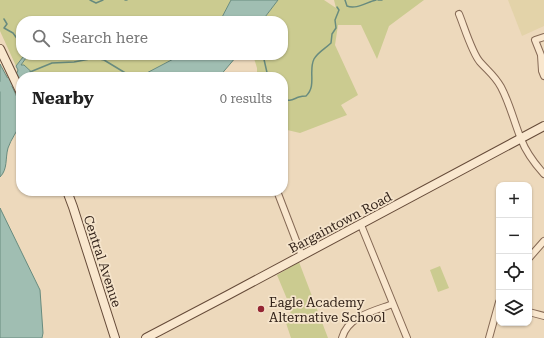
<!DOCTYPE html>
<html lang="en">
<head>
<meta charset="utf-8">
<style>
  body { margin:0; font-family:"Roboto Serif",serif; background:#f2f2f2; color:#222 }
  .controls { position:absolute; right:12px; bottom:12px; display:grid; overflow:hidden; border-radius:8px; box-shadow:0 1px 3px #0004 }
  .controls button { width:36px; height:36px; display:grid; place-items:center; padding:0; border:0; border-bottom:1px solid #e0e0e0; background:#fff; color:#222; font:20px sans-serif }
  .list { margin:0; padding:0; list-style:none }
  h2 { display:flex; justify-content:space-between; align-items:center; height:52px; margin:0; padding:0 16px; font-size:17px }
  h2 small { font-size:13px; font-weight:400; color:#767676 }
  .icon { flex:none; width:22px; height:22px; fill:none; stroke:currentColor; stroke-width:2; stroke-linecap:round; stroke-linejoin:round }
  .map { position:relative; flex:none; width:544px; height:338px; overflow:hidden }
  .search { position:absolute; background:#fff; box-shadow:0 1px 3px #0004; left:16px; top:16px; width:272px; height:44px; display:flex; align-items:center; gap:10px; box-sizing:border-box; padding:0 14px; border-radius:16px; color:#767676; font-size:15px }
  .panel { position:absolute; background:#fff; box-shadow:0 1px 3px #0004; left:16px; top:72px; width:272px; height:124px; border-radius:16px }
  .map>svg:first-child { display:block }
</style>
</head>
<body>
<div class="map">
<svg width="544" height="338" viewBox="0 0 544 338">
  <rect width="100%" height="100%" fill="#edd9bc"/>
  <path fill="#e3d3a9" d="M508,0H544V26L522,36Z"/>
  <path fill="#cbcb90" d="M0,0H231L220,21H21V55H181L139,77H37L24,65H21L25,60L26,57L24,56L16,66L0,31Z
    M278,0H324L336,8L334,0H424L389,26L377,59L361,25H338L335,45L358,95L341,105L347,115L300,133L283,129V77H257V68L253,55H283V21H262Z
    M299,262L328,338H291L286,323L284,322L291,318L290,309L288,306H284L282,301L287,299L277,275Z
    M440,266L449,288L438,292L430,270Z"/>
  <path fill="#a0beb2" stroke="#688b7e" d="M231,0H278L262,21H220Z
    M181,55H236V57L219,77H139Z
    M23,57L26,58L21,65H24L37,77H21V82L19,81L16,75L18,70L16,66Z
    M0,64C7,78 27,108 20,124C17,132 11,139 8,148C5,159 8,169 0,177Z
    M0,208L40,290L43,333L42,338H0Z"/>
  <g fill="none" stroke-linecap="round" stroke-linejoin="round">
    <path stroke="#688b7e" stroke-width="1.5" d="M90,0L96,3L103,0
      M125,0H127
      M345,0L347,6C356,10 367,2 376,0
      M378,0H382
      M4,19L7,24L4,28L13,33L21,44
      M263,55L268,77
      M25,57L26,55
      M30,72L52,63L74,62L95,58L104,60L132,77
      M283,99C290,102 293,99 299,97C302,96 304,96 306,96C317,86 308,71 314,59C318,52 326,48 331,43L332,34L336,28L335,20L339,10L337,7"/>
    <path stroke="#a0beb2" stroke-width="9" d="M0,87L23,75L28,77"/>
    <defs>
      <path id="street" d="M459,14C464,26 472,53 480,62C488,71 495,76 501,87C510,104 514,122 521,139C526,152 534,163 544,174
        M544,37L535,40L541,55L542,71L544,76
        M277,191L302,256
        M361,225L407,338
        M529,258L544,241
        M529,312L544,316
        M342,338C348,316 374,311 393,304
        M489,338L499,302"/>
      <path id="secondary" d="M0,49L21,93
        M67,191L73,207L115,338
        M146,338L228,295L544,126"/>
    </defs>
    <use href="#street" stroke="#856955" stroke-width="8"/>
    <use href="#secondary" stroke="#664b39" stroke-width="10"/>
    <use href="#street" stroke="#f9e7ce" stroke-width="6"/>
    <use href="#secondary" stroke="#f9e7ce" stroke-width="8"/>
  </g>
  <circle fill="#942533" stroke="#f5e4cb" stroke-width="1.5" cx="261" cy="309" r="4"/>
  <g text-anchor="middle" stroke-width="3.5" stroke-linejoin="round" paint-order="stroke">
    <g font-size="13" fill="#34241b" stroke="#f5e4cb">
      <text transform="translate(340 222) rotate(-28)" y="5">Bargaintown Road</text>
      <text transform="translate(103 261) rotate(72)" y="5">Central Avenue</text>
    </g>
    <g font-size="13" fill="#34241b" stroke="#f5e4cb" text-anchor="start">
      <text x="269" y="307">Eagle Academy<tspan x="269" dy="15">Alternative School</tspan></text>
    </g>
  </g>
</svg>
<div class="controls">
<button>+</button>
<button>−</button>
<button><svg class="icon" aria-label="locate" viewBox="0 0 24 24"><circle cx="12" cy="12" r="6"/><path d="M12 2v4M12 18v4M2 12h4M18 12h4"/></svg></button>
<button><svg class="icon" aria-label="layers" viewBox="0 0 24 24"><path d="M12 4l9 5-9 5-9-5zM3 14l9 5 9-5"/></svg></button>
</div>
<div class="search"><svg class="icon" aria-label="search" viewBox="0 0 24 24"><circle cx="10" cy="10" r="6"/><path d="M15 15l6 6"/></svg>Search here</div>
<section class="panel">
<h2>Nearby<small>0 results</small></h2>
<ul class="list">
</ul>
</section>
</div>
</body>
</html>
